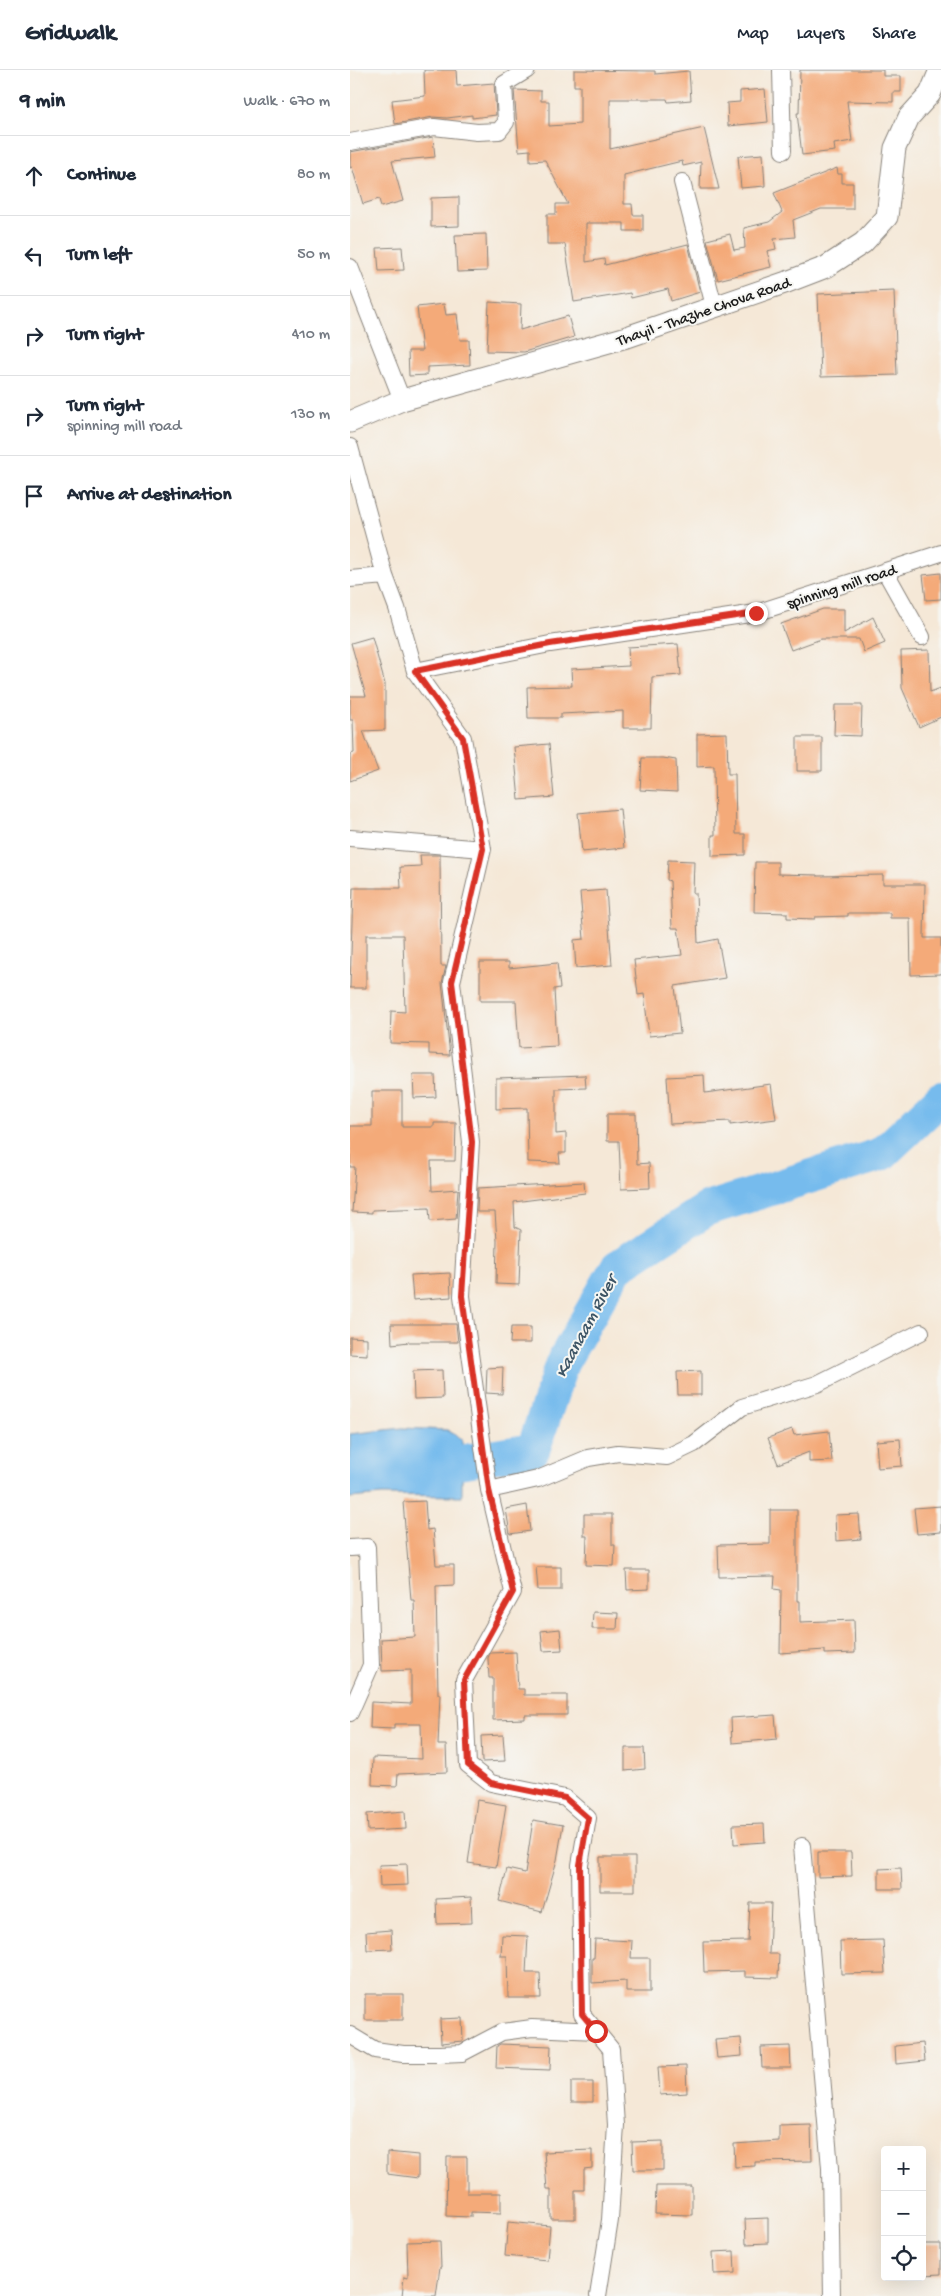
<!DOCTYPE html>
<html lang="en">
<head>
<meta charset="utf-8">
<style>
  body { margin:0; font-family:"Gochi Hand",sans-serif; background:#f6f6f7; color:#1f2937 }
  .controls { position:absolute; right:15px; bottom:15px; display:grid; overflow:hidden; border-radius:5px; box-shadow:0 5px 20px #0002 }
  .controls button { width:45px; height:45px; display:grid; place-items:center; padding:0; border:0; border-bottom:1px solid #e0e1e3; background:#fff; color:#1f2937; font:25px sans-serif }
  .stop { position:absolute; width:15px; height:15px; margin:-11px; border:4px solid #d93025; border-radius:50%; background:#fff }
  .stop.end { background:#d93025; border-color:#fff; box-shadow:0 1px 5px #0008 }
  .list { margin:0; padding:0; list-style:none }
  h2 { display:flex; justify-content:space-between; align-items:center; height:65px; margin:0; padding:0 20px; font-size:21px }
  h2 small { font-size:16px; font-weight:400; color:#747a83 }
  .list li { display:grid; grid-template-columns:32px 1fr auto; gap:15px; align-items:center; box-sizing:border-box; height:80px; padding:0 20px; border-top:1px solid #e0e1e3 }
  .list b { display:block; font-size:19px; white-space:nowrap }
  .list p { margin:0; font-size:16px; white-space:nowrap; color:#747a83 }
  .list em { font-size:16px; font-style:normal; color:#747a83 }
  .icon { flex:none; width:28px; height:28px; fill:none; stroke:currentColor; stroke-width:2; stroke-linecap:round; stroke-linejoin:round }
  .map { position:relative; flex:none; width:591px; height:2226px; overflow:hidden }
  header { display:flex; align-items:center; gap:30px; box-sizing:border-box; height:70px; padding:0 25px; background:#fff; border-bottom:1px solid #e0e1e3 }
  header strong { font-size:24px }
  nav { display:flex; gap:28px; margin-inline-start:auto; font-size:18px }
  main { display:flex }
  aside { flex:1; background:#fff }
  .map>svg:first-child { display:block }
</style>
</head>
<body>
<header>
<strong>Gridwalk</strong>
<nav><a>Map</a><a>Layers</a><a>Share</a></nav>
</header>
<main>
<aside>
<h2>9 min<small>Walk · 670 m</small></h2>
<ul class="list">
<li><svg class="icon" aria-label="ahead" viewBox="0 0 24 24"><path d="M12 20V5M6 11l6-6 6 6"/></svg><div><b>Continue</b></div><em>80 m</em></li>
<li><svg class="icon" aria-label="left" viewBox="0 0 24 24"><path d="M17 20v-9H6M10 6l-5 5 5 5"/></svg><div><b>Turn left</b></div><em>50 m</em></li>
<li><svg class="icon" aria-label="right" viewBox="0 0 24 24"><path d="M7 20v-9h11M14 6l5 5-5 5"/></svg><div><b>Turn right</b></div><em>410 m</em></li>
<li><svg class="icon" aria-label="right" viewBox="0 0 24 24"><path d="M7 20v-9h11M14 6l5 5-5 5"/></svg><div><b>Turn right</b><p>spinning mill road</p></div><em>130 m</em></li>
<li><svg class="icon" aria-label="arrive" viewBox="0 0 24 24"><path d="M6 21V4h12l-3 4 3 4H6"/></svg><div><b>Arrive at destination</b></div></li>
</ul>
</aside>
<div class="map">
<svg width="591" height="2226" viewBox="0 0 591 2226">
  <rect width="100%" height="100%" fill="#f6f6f2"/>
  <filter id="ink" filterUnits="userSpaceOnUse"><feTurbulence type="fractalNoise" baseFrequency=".02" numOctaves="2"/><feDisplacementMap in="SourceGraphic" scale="10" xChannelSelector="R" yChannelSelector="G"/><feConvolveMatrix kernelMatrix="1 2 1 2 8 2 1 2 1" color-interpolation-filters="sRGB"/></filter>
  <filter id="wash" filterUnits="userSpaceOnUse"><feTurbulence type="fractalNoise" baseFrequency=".0096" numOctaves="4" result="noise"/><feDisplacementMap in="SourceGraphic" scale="20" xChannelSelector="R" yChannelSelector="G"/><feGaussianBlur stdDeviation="1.12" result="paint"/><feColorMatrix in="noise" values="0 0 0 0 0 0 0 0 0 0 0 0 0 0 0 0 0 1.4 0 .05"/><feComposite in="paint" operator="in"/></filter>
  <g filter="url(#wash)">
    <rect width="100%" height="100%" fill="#f5e8d7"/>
    <path fill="#76bbed" stroke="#496c84" d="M52,1358L97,1360L112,1369V1426L32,1425L0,1428V1364Z"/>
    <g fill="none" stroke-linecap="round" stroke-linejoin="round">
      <path stroke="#76bbed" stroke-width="34" d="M0,1406L28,1405L183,1380L212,1293L267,1197L357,1139L532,1084L591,1028"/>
    </g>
    <g id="blocks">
      <path fill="#f4aa79" d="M74,0H106L107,16L144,13L146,45L122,48V45L97,48L83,47L45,54L42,30L75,26Z
        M224,0L305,1V4L339,1L341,30L318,32L317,29H260V79L354,58L369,119H350L351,92L333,96L332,91L274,105V134H282L283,145H293V161H274V153H236V192L254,189L255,195L338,174L350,222L321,231L318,219L281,228L280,223L224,232L215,174H197V144H206V134H218L195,90L180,91V80L169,81L164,20L191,21V31H199V56L230,54V16H224Z
        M450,0H533V6H551V22H543V32L497,31L502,71L484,74L485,81L452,85L447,43H449Z
        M415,19L418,52L378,56L377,33L390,32V21Z
        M83,67L85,87L42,91L53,131L31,137L29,129L13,134L2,97L0,98V82Z
        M413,84L415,116L391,118L388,86Z
        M487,98L488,104H492V113H503V139H471L443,150L445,167L424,169L426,179L417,181L421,197L368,210L357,170L380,164L384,180L395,178L394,158L419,152L432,142L424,123Z
        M109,127V156L81,157V128Z
        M136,164L137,201L107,202L105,165Z
        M52,177L54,200L29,201L27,178Z
        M544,221L547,305L471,307L468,224Z
        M139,232L171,234L170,260L218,246L224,267L174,282L137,281Z
        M94,234L96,245L107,244L110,270H119L120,295L77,297V305L59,306L58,281H72L67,237Z
        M591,503V529L576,530L573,505Z
        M473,539H494V563L523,547L535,573L514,582L509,569H471L441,580L431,554Z
        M22,567L35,614V660L13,661L28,701L0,711V684L4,683L3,650H0V626H16L1,573Z
        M328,574L331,605L302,607L301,658H273V641L211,644V648H178L177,617L222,616L221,599L279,596L278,577Z
        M579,580L580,622L591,618V647L569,657L552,618L551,581Z
        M485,635H512L511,666L484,665Z
        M377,663L378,704H385L386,764H395V785L362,786V765H365L364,696L347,697V664Z
        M447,667H472V701H447Z
        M199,674L204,727L169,730L164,677Z
        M292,688H313L326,690L327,722L290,720Z
        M270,739L274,778L232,782L228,743Z
        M70,785H90L91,896H96L92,913L100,985L79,984V974L40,973L41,941L55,942L53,865H16V918H0L3,818H51L50,797L71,796Z
        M318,790L344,791L343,823H346L348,873L368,869L375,908L325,916L330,963L299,966L294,924L288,925L284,890L332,885L328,858H322L320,811L317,810Z
        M405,792H428V804L467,805V806L533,805V814H575L574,868H591V904L561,905L560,848H540V843H498V846L465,847V849L437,848V843L404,842Z
        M256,820L262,895L226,898L224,870L234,869L230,822Z
        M130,892H159V898L207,893L210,918L204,919L207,976L169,978L166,931H130Z
        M63,1005H85L86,1027L64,1028Z
        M235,1005L236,1018L206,1019V1064L216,1063V1083H209L210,1093L178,1092L177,1038L146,1039V1008Z
        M354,1005L355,1023L421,1014L426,1049L380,1055V1051L320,1054L317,1007Z
        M22,1021H52V1057H84V1053H106L105,1091H81L82,1121L108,1119L106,1149L80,1151L79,1138L22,1140V1143L2,1142L5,1097H0V1056H22Z
        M257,1044H286L287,1094L299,1093L300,1118L271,1119L269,1071H257Z
        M234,1112L235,1123L164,1132L165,1157L171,1160L169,1215L146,1214L147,1171L145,1142H127L128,1118Z
        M100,1203L101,1227L63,1230L61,1205Z
        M41,1254H106L108,1272H59L42,1274Z
        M161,1257H181V1273H160Z
        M0,1267L17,1268V1285L0,1284Z
        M153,1297L152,1324L136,1323L137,1298Z
        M92,1300L93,1328L64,1329L63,1301Z
        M351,1301V1325H328L327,1302Z
        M442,1359L444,1365L479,1361L482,1391L459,1392V1382L428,1394L418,1368Z
        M550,1369L552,1396L528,1398L526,1371Z
        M75,1431L77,1460L83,1459L86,1495H104V1515L86,1516L88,1624H90L88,1675H96L97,1702L48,1704L47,1716L22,1715L23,1687L72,1689L71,1654H44V1659L20,1658L21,1632L61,1634V1600L32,1601L31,1569L65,1567L64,1530H61L53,1432Z
        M177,1435L180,1461L160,1464L156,1439Z
        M591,1436V1462L567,1464L564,1438Z
        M420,1440H447V1531H450V1552L504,1550L505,1583L475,1584V1580L430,1583L431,1520L424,1519L425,1506L369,1507L368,1475L420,1474Z
        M234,1444H262V1475H265L264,1496L236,1495L237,1466H234Z
        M509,1444L511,1469L486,1471L485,1445Z
        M186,1497H211V1520H188Z
        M276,1500H299V1519L277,1520Z
        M243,1542L268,1543L267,1559H242Z
        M210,1559L212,1580L193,1581L191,1561Z
        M166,1582L168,1619H174V1625H217V1645H175V1649L143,1650V1608H139L138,1588L140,1583Z
        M425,1645L427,1669L382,1673L381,1648Z
        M153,1665L155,1691L132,1692L131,1666Z
        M275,1678H294L295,1699L275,1701Z
        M127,1730L156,1735L146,1797L118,1793Z
        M55,1741L56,1759L18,1761L17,1744Z
        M183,1750L213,1755L207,1790L192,1842L149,1831L157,1799L175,1803Z
        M414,1754L415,1772L384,1774L383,1755Z
        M468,1782H501L502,1806L468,1807Z
        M250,1787H285V1821H250Z
        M57,1794L58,1815L30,1816L29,1795Z
        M551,1798L552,1819H529V1799Z
        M121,1827L122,1853L87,1854L86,1829Z
        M400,1833H421L419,1884H429L428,1908L395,1907V1901L354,1902L353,1872L398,1871Z
        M41,1860L42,1879L17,1880L16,1862Z
        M152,1865L178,1866L176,1903H190L191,1928H158L157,1886H151Z
        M245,1869L282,1871L281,1888H300V1922H276V1911L242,1913V1888H244Z
        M533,1870L535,1903L491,1904L490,1871Z
        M15,1924H53V1950H15Z
        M112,1948L113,1971L91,1973L90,1949Z
        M391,1968L392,1986L367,1988L365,1970Z
        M573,1973L575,1991L546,1994L545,1976Z
        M150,1974L201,1976L200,2000L146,1998L147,1976Z
        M440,1976L441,1998H412L411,1977Z
        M336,1996L337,2023L310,2025L308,1997Z
        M221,2012H243V2032H221Z
        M461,2055L462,2091L405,2092V2096L385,2097L384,2074L429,2071V2056Z
        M313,2071V2100H283L282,2072Z
        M242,2080V2098L234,2099V2120H225V2149H201V2119H197L194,2082Z
        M37,2082L68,2085V2108L37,2104Z
        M97,2087H117V2123H151V2143L121,2142V2147L96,2146Z
        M306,2116H342V2145L305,2144Z
        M418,2148V2173L396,2174L395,2149Z
        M158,2152L200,2156L197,2190L155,2186Z
        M90,2171L91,2197H90L86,2226H52L54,2207L58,2208L57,2172Z
        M573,2174H591V2204L574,2205Z
        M384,2181L385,2203L364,2204L363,2182Z"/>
    </g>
  </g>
  <g filter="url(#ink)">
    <use href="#blocks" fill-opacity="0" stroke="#88827a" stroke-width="1"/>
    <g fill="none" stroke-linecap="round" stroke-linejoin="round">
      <defs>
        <path id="minor" d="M431,0L433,81
          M0,72L84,57L127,62L149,61L156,52L154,14L177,0
          M332,112L364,236
          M0,197L52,330
          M0,377L35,506L47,538L65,601L113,668L133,779L102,912L121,1072L112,1226L139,1420L163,1522L114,1610L118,1695L141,1713L215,1728L238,1748L230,1795L232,1944L261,1979L266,2055L260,2150L248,2226
          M535,501L572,567
          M0,509L35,506
          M65,601L200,574L406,543L591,483
          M0,768L133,779
          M139,1420L188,1409L238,1388L268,1383L317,1387L344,1374L392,1337L467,1314L571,1262
          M0,1478L17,1477L21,1595L0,1643
          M452,1776L480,2098L482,2226
          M0,1965L25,1980L53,1984H90L112,1983L152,1962L182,1958L246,1961"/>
        <path id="tertiary" d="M0,352L52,330L277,267L437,212L476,197L513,173L537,147L545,78L559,47L580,24L590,0"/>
      </defs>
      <use href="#minor" stroke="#88827a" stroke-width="18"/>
      <use href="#tertiary" stroke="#88827a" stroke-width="23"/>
      <use href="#minor" stroke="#fff" stroke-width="16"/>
      <use href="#tertiary" stroke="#fff" stroke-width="21"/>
    </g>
  </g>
  <g fill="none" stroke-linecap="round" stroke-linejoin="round" filter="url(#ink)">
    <path stroke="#d93025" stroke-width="6" d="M246,1961L232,1944L230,1795L238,1748L215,1728L141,1713L118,1695L114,1610L163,1522L139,1420L112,1226L122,1072L102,912L133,779L113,668L65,601L200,574L406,543"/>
  </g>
  <g text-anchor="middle" stroke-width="4" stroke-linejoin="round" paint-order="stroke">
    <g font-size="16" fill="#1c1c1c" stroke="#f6f6f2">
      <text transform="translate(353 240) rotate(-19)" y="6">Thayil - Thazhe Chova Road</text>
      <text transform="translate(491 515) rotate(-18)" y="6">spinning mill road</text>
    </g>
    <g font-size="18" font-style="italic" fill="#3c5465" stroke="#f6f6f2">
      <text transform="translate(235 1256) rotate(-62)" y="6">Kaanaam River</text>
    </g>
  </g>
</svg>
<div class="controls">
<button>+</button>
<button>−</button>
<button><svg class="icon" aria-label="locate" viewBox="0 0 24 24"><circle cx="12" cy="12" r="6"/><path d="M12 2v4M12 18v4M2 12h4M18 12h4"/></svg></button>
</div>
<div class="stop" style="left:246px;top:1961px"></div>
<div class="stop end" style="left:406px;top:543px"></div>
</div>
</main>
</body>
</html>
